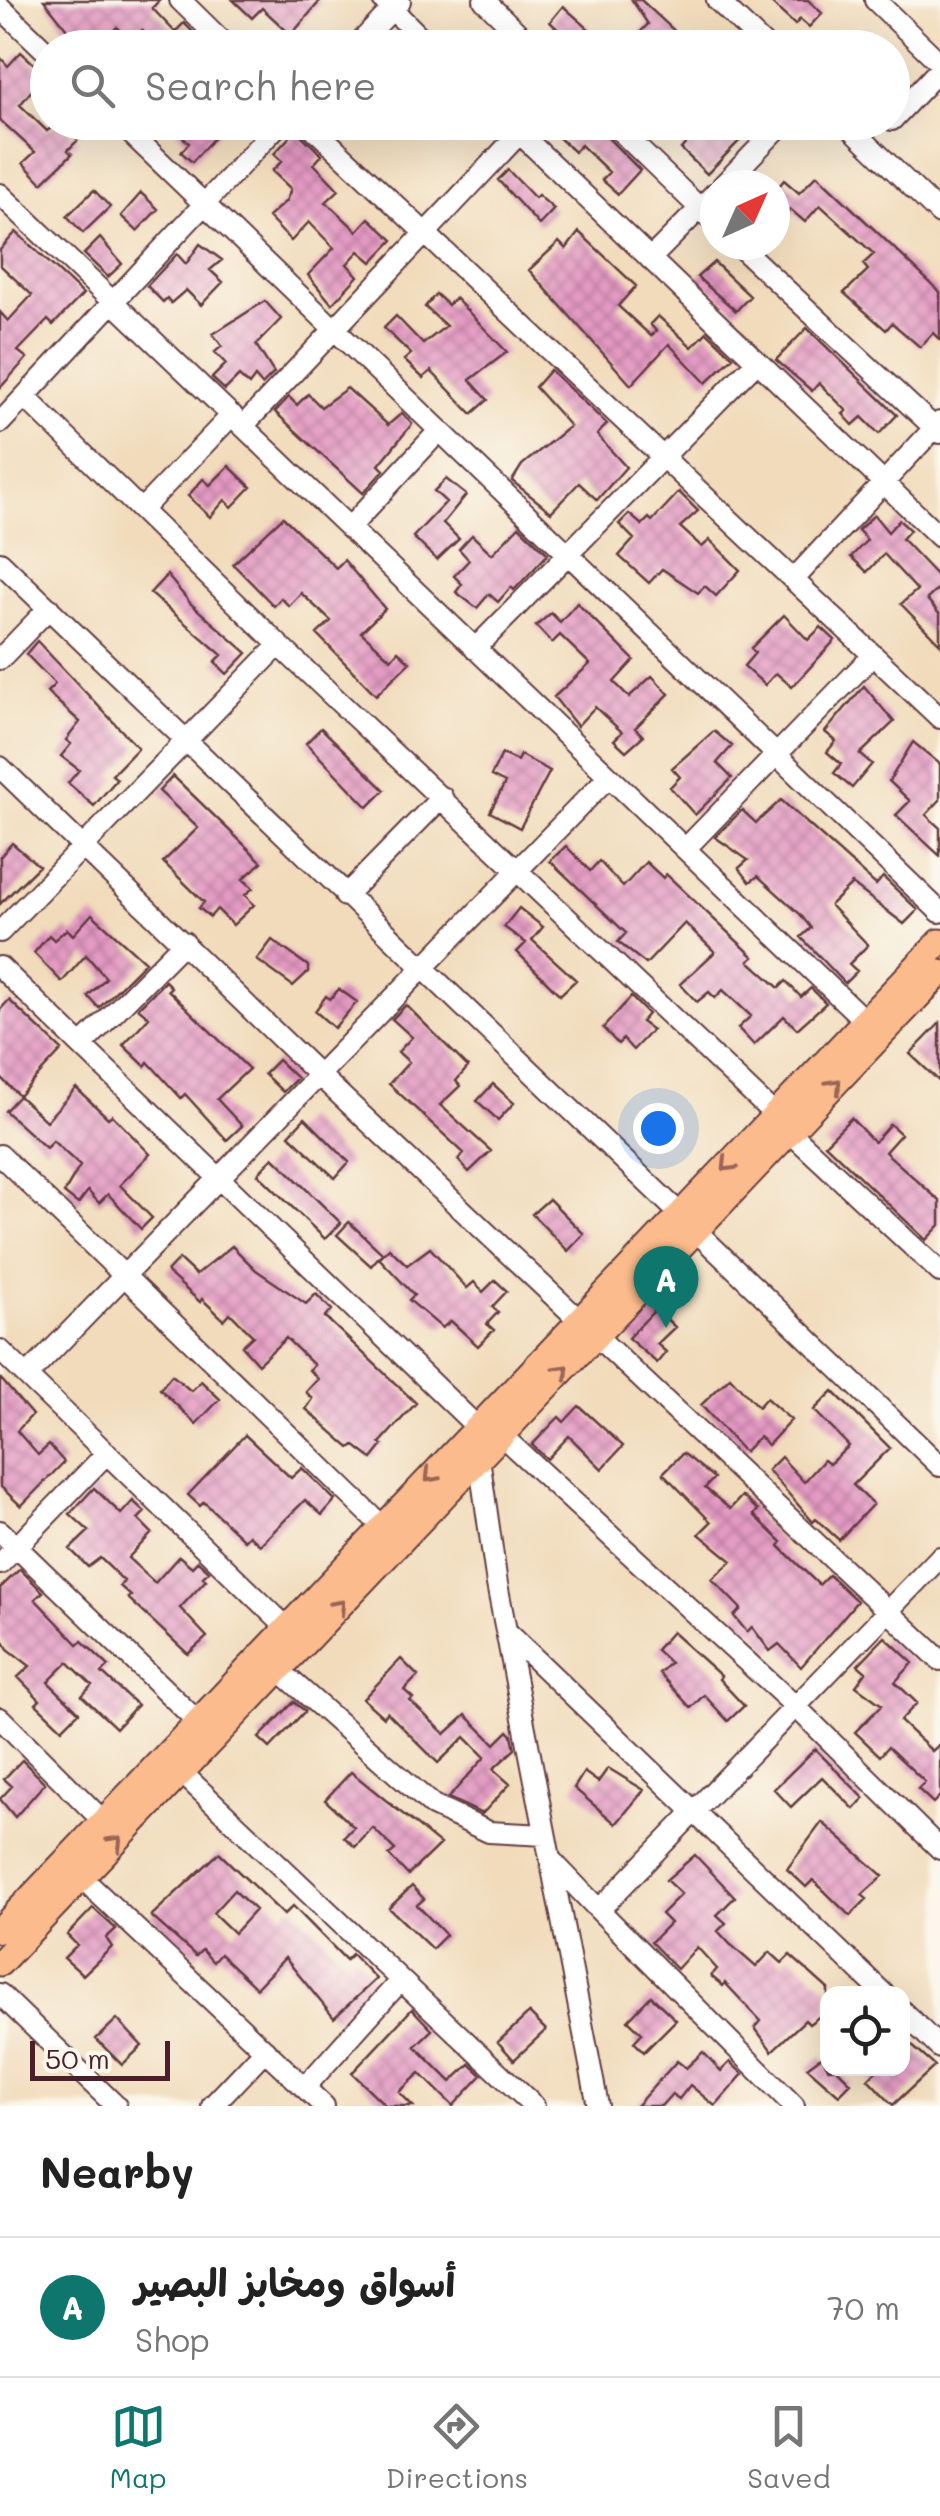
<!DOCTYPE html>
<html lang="en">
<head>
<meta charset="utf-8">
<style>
  body { margin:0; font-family:Mali,"Playpen Sans Arabic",sans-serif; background:#f2f2f2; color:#222 }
  .controls { position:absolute; right:30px; bottom:30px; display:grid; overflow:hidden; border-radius:20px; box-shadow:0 10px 40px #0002 }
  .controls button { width:90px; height:90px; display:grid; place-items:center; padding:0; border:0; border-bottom:2px solid #e0e0e0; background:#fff; color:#222; font:50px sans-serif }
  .compass { position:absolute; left:700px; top:170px; width:90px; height:90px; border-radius:50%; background:#fff; box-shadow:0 10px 40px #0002; rotate:45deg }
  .scale { position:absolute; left:30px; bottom:25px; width:140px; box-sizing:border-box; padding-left:10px; border:5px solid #4a1f2b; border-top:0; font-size:28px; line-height:35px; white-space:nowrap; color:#4a1f2b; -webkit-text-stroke:8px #fbf7ec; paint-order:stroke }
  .you { position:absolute; left:658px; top:1128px; width:35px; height:35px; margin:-25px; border:8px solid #fff; border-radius:50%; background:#1a73e8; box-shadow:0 0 0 15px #1a73e833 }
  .badge { display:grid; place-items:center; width:65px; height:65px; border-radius:50%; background:#0f766e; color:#fff; font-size:32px; font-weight:700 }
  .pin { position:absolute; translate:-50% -82px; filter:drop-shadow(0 2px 5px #0008) }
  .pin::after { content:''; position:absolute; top:52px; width:35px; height:30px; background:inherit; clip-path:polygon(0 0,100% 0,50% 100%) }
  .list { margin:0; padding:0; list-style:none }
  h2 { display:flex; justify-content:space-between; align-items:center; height:130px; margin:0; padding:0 40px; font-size:42px }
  h2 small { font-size:32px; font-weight:400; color:#767676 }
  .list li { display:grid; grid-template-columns:65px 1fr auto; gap:30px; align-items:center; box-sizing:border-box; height:140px; padding:0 40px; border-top:2px solid #e0e0e0 }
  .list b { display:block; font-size:38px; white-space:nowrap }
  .list p { margin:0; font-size:32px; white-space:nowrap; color:#767676 }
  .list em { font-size:32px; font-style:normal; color:#767676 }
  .icon { flex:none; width:55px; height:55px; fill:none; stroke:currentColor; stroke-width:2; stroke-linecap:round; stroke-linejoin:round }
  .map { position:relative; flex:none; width:940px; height:2106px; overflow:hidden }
  .search { position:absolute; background:#fff; box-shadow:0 10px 40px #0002; left:30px; right:30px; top:30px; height:110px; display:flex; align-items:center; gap:25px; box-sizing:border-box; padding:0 35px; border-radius:55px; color:#767676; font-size:38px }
  .sheet { height:270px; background:#fff }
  nav { display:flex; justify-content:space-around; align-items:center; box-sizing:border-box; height:140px; border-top:2px solid #e0e0e0; background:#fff; font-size:28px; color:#767676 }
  nav a { display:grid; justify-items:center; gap:5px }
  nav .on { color:#0f766e }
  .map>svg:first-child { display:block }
</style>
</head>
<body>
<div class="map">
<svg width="940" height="2106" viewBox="0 0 940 2106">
  <defs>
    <pattern id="building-cross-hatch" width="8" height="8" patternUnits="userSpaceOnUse" patternTransform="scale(2.5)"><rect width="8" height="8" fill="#e49ac3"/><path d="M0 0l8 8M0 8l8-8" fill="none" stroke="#bb7d9f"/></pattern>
  </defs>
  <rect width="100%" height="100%" fill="#fbf7ec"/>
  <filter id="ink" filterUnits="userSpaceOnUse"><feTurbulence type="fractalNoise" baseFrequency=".01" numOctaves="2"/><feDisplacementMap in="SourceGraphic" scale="20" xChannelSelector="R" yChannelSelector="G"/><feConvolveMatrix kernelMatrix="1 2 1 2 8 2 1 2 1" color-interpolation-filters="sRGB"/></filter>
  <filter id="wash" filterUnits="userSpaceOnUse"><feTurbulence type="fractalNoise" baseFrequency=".0048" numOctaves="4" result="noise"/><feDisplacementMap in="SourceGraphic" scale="40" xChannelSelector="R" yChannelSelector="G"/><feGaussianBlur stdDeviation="2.25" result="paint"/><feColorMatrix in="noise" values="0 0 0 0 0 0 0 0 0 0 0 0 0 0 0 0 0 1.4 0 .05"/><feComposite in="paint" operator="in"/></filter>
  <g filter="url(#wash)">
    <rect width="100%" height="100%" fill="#f1dbbb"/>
    <g id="blocks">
      <path fill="url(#building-cross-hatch)" fill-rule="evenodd" d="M44,0H160L152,8L175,32L184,23L199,38L191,48H158L142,30L132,41L117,27L98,48H82Z
        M233,0H321L291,35L262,8L252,18Z
        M632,0H641L680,36L669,48H625L648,24Z
        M768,0H808L822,13L809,27L800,19L795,25Z
        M563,6L590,30L575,46L550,22Z
        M21,52L45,74L20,105L47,131L59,122L78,140L68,150L72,154L42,183L23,163L35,152L0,120V57L8,66Z
        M167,122H228L192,162L181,152L189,143Z
        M557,122H592L640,170L618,194L602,180L609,172L581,145L574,152L551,130Z
        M705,122L721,129L728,122H758L707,174L681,149Z
        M296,130L322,155L314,164L339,190L326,202L357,231L369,218L393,240L372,262L359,251L347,264L358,276L332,304L308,275L334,248L309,222L291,241L268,217L286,201L291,189L272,171L282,161L274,154Z
        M508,170L535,198L538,195L554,209L539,225L498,180Z
        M817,175L940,292V340L933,333L920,347L892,323L886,330L844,293L868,270L863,264L874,254L820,205L805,222L790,209L775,228V191L784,180L799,193Z
        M94,190L110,207L83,233L67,216Z
        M141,193L158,209L137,231L121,216Z
        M16,232L83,294L53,325L48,320L18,351L27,358L0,388V312L8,321L32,295L0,265V250Z
        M579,232L636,286L618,306L651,336L656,331L650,324L658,316L692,347L707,332L733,357L706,383L669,344L631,385L529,270L559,242L566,249Z
        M100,238L122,264L108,277L84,254Z
        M200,244L222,260L210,270L223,282L201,305L186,290L171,303L167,298L163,302L147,286L177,254L186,264Z
        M714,262L750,296L736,311L697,277Z
        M436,294L448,305L455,298L507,352L470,380L488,400L472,414L431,371L423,378L404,360L411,354L384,328L396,316L423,344L446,326L425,307Z
        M265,301L281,319L256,345L274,373L262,385L255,377L249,385L239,376L225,390L212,378L226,364L215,352L222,346L213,334Z
        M807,328L897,415L879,434L862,417L853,425L843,414L847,411L819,383L812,391L776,360Z
        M550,370L607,424L597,435L626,467L597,500L579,483L551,512L512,481L522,465L570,426L535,387Z
        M347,388L388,425L402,413L412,424L379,465L384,470L363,493L275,412L289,397L297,405L308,394L321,407Z
        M229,466L251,487L232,507L225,500L210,517L188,496L203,479L210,485Z
        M446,479L466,495L443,523L459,539L437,560L413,537L446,502L434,491Z
        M679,492L698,511L680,527L702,547L710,540L740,570L716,596L705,586L698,593L662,569L649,583L619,556L634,539L619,524L629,514L642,525L649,518L652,521Z
        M874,515L888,532L899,520L910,530L902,539L940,579V587L927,599L940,615V644L901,604L917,590L884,554L867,572L851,557L867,540L858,530Z
        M283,517L336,568L344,560L385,609L361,632L391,659L398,651L410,662L376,695L317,634L331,621L301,593L289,606L281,598L274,606L233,564Z
        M519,526L548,554L514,590L511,587L498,602L489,594L477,608L456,592L462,584L454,576L469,560L459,549L472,535L492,554Z
        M167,575L191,604L247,653L227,674L215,662L222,655L150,593Z
        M577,603L634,660L614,682L629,697L652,676L669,694L635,728L643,736L626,751L614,740L622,732L595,707L577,726L554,697L590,664L560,635L552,643L536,626L551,613L560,622Z
        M784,615L808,640L821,627L835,640L792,687L776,673L765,685L744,666L755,653L751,648Z
        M37,641L138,748L112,775L117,779L94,806L68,783L79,770L61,756L71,744L66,740L80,722L47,692L55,684L26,654Z
        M864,686L894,722L860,754L872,764L852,788L834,773L841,764L827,752L836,741L825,732Z
        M321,728L385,790L368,807L306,743Z
        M714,731L732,746L717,763L732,778L695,815L670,787L680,777L672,768Z
        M913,742L940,764V800L926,815L940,828V856L896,815L910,801L889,781Z
        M502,754L517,761L520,755L550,771L520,828L490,812L505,783L491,776Z
        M173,776L262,862L243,879L253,888L245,895L254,905L233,925L217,909L210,917L199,908L204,902L163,862L198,828L159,791Z
        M781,800L876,885L883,877L918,910L904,924L852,884L830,905L868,945L849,964L857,971L845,983L801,937L811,928L800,914L758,876L750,882L739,868L748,860L715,837L742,810L756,823Z
        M12,843L39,866L0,904V857Z
        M566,846L590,871L599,861L623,887L646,862L663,878L666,874L754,957L749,961L779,988L786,981L801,997L811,988L826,1003L797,1029L784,1016L754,1045L738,1028L751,1016L723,990L715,998L709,992L697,1002L680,984L715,952L685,923L646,964L618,942L626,933L550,861Z
        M519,908L543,927L532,940L576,980L560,995L517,952L526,943L504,927Z
        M92,914L145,962L99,1008L88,996L106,978L86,955L62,982L34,953L49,935L54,940L67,929L73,935Z
        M272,940L308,966V972L293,986L257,960Z
        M165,981L171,987L168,990L249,1069L217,1099L242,1126L227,1140L185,1094L181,1098L148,1062L145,1066L123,1045L149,1017L138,1008Z
        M339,989L357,1002L334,1028L315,1011L326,996L330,999Z
        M631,997L648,1014L641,1022L652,1030L633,1050L623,1039L618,1044L603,1028Z
        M9,1000L62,1050L19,1096L0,1077V1010Z
        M406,1005L468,1067L456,1081L460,1086L440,1105L491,1151L469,1172L458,1160L464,1153L389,1084L409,1062L398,1052L412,1037L392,1019Z
        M940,1023V1082L910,1054Z
        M278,1060L297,1078L283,1092L264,1074Z
        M493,1084L514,1103L498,1120L477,1101Z
        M76,1088L108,1118L112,1115L150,1154L120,1185L152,1218L141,1229L108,1194L99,1203L88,1191L78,1204L64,1193L80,1166L53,1141L46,1148L5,1111L19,1096L46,1121Z
        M305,1118L349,1162L335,1178L289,1135Z
        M851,1118L874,1142L890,1124L901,1134L885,1152L940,1201V1225L926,1240L825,1144Z
        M273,1157L341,1223L325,1239L258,1174Z
        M549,1199L584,1234L568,1251L532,1214Z
        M349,1222L382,1253L371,1266L337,1235Z
        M232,1246L256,1270L306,1304L316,1294L332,1310L325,1317L416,1403L380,1443L383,1445L372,1459L354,1445L350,1448L306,1409L313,1399L306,1392L318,1379L309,1370L314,1365L286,1338L258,1364L242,1346L253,1336L230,1313L224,1320L202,1299L200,1302L167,1272L179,1259L196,1275Z
        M389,1248L407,1265L430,1248L467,1288L474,1282L483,1292L495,1280L507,1291L492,1307L498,1312L487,1324L494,1330L478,1346L451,1321L442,1328L409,1300L414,1295L379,1258Z
        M656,1309L675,1327L657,1344L666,1352L657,1363L628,1338Z
        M172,1375L191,1391L201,1381L220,1399L196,1424L160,1389Z
        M730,1377L758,1407L766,1398L791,1420L768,1445L759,1437L744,1452L701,1405Z
        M0,1378L32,1415L17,1431L38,1455L49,1445L64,1462L21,1506L0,1486Z
        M833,1391L890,1448L853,1485L873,1504L839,1540L816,1519L813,1522L768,1470L781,1457L804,1482L824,1460L829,1464L849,1446L814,1410Z
        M579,1406L623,1446L602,1469L569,1436L547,1459L532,1445L559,1417L564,1422Z
        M245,1435L291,1478L302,1468L335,1500L322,1515L305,1500L260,1545L249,1535L244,1540L204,1502L200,1506L188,1495Z
        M683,1453L714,1478L705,1488L730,1509L742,1496L758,1510L754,1515L782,1542L779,1546L819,1585L829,1575L857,1601L801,1667L779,1644L770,1651L752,1627L747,1632L734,1616L741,1609L712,1579L732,1561L699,1534L711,1522L663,1473Z
        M94,1488L121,1514L133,1501L145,1512L138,1519L152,1533L128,1558L155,1583L179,1556L192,1567L198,1561L209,1571L203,1577L206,1580L180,1608L207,1637L188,1654L128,1598L131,1596L120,1586L124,1581L100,1558L88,1567L70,1549L89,1531L70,1514Z
        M20,1569L43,1592L35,1599L78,1644L82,1641L109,1666L102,1673L137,1705L116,1728L82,1696L92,1685L68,1662L48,1682L79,1712L62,1729L36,1704L40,1700L18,1677L30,1666L8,1649L0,1636V1588Z
        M672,1632L721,1676L719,1679L744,1706L728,1721L704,1695L691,1708L659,1673L670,1663L656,1650Z
        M885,1637L913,1663L895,1682L917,1703L900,1721L932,1751L940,1744V1796L933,1803L918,1789L925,1782L888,1747L880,1756L855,1732L882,1705L856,1686L866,1672L858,1665Z
        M401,1659L418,1676L404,1690L413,1698L410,1701L445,1734L466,1715L495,1744L508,1731L512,1735L515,1749L493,1769L510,1784L482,1814L448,1798L485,1757L465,1737L438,1763L387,1712L383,1717L363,1699Z
        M294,1702L305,1711L270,1748L259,1738Z
        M815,1749L864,1798L854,1809L822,1777L791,1807L774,1789Z
        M22,1760L45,1783L15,1817L0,1799L12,1786L4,1779Z
        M608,1768L644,1790L616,1824L574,1788L584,1772L598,1782Z
        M351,1772L440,1844L408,1875L389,1855L395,1850L373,1828L355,1847L344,1837L354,1827L325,1800Z
        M822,1822L883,1876L862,1895L867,1899L850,1916L813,1880L806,1887L787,1869Z
        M219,1853L284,1915L293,1906L346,1960L352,1954L376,1979L334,2018L285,1958L256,1988L220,1954L213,1962L202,1950L196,1956L151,1916ZM234,1890L255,1910L234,1933L213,1913Z
        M695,1855L735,1897L717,1915L726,1923L718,1931L730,1944L756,1967L770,1952L782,1963L790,1955L828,1989V2010L809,2024L805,2020L772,2051L755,2028L761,2021L725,1983L723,1986L711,1976L717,1969L697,1947L677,1969L651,1942L670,1923L661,1914L681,1894L666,1880Z
        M412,1886L424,1899L417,1905L446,1935L432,1949L389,1908Z
        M93,1908L116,1929L106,1938L112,1947L83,1975L64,1958L77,1945L67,1935Z
        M651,1996L676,2020L644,2052L634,2042L642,2033L628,2020Z
        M412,2009L432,2030L415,2046L451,2082L470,2064L482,2075L453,2106L420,2073L399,2092L413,2106H386L352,2073Z
        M529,2013L546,2030L514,2060L498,2042Z
        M117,2019L142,2046L122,2065L96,2039Z
        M902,2037L935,2066L893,2105L868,2079L879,2068H902Z
        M703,2052L721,2071L730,2062L743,2074L715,2106L690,2085L679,2099L672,2094L661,2106H636L677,2061L686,2068Z
        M822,2056L828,2068H836L851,2083L839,2095L807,2067Z"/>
    </g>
  </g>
  <g filter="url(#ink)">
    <use href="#blocks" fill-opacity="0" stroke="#633b41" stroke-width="2.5"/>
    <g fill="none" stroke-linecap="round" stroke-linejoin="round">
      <defs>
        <path id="minor" d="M180,0L229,48
          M383,0L431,48
          M484,0L533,48
          M717,0L767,48
          M875,0L940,63
          M0,7L48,53
          M355,48L400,1
          M892,120L940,69
          M119,122L940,912
          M307,122L940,718
          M508,122L940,537
          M611,122L715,223
          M845,122L940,214
          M723,185L784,122
          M0,194L865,1021
          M738,245L940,433
          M650,259L715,193
          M25,397L279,645L775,1115
          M0,423L281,122
          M243,426L519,134
          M142,509L232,415
          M349,528L439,431
          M0,562L680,1214
          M794,579L940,422
          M475,649L757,361
          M0,659L49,608
          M0,767L318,1074L940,1660
          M685,849L873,655
          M345,896L442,797
          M0,932L279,645
          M0,967L477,1427
          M82,1045L184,942
          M790,1132L940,1272
          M0,1155L383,1527
          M697,1232L940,1466
          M0,1350L287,1628
          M27,1376L608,777
          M501,1435L795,1706L940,1849
          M479,1458L497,1584L598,2106
          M0,1531L198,1722
          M0,1564L107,1453
          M507,1632L884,1994
          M279,1670L433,1806L489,1832L545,1835
          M0,1718L103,1821
          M182,1773L534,2106
          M550,1859L599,1910L940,1557
          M82,1878L324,2106
          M599,1910L794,2106
          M0,1994L116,2106
          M902,2011L940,2048
          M305,2087L401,1980
          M212,2106L265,2050"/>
        <path id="major" d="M0,1930L940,942
          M0,1963L940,973"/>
      </defs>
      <use href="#minor" stroke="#633b41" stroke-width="24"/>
      <use href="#major" stroke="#633b41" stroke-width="29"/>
      <use href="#minor" stroke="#fff" stroke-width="20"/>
      <use href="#major" stroke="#fbbb8c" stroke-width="25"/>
    </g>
    <defs><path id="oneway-chevron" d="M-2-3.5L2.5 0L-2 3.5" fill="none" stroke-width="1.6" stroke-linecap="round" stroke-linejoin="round" transform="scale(2.5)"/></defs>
    <g stroke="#9a6557">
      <use href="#oneway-chevron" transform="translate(835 1085) rotate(-47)"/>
      <use href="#oneway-chevron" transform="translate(728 1165) rotate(134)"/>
      <use href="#oneway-chevron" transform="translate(563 1371) rotate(-46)"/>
      <use href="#oneway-chevron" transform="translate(431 1476) rotate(133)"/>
      <use href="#oneway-chevron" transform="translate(339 1606) rotate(-47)"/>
      <use href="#oneway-chevron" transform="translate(116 1842) rotate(-46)"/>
    </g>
  </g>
</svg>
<div class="controls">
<button><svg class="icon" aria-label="locate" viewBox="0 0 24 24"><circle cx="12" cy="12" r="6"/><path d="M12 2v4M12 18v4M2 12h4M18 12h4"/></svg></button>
</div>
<svg class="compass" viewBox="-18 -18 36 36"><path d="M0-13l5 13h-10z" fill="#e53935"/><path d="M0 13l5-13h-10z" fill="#767676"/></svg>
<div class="scale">50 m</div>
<div class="you"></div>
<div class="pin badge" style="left:666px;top:1328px">A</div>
<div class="search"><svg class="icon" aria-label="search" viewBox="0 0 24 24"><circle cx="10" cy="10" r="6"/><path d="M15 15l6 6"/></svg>Search here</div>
</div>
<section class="sheet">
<h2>Nearby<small></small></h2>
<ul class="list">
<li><span class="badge">A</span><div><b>أسواق ومخابز البصير</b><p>Shop</p></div><em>70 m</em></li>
</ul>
</section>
<nav>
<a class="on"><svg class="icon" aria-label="map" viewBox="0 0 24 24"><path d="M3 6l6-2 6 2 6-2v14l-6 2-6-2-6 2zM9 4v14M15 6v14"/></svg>Map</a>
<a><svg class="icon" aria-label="directions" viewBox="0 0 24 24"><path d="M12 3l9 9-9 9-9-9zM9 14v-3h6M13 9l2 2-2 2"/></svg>Directions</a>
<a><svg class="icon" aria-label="saved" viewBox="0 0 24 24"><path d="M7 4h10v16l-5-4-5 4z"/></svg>Saved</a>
</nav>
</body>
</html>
